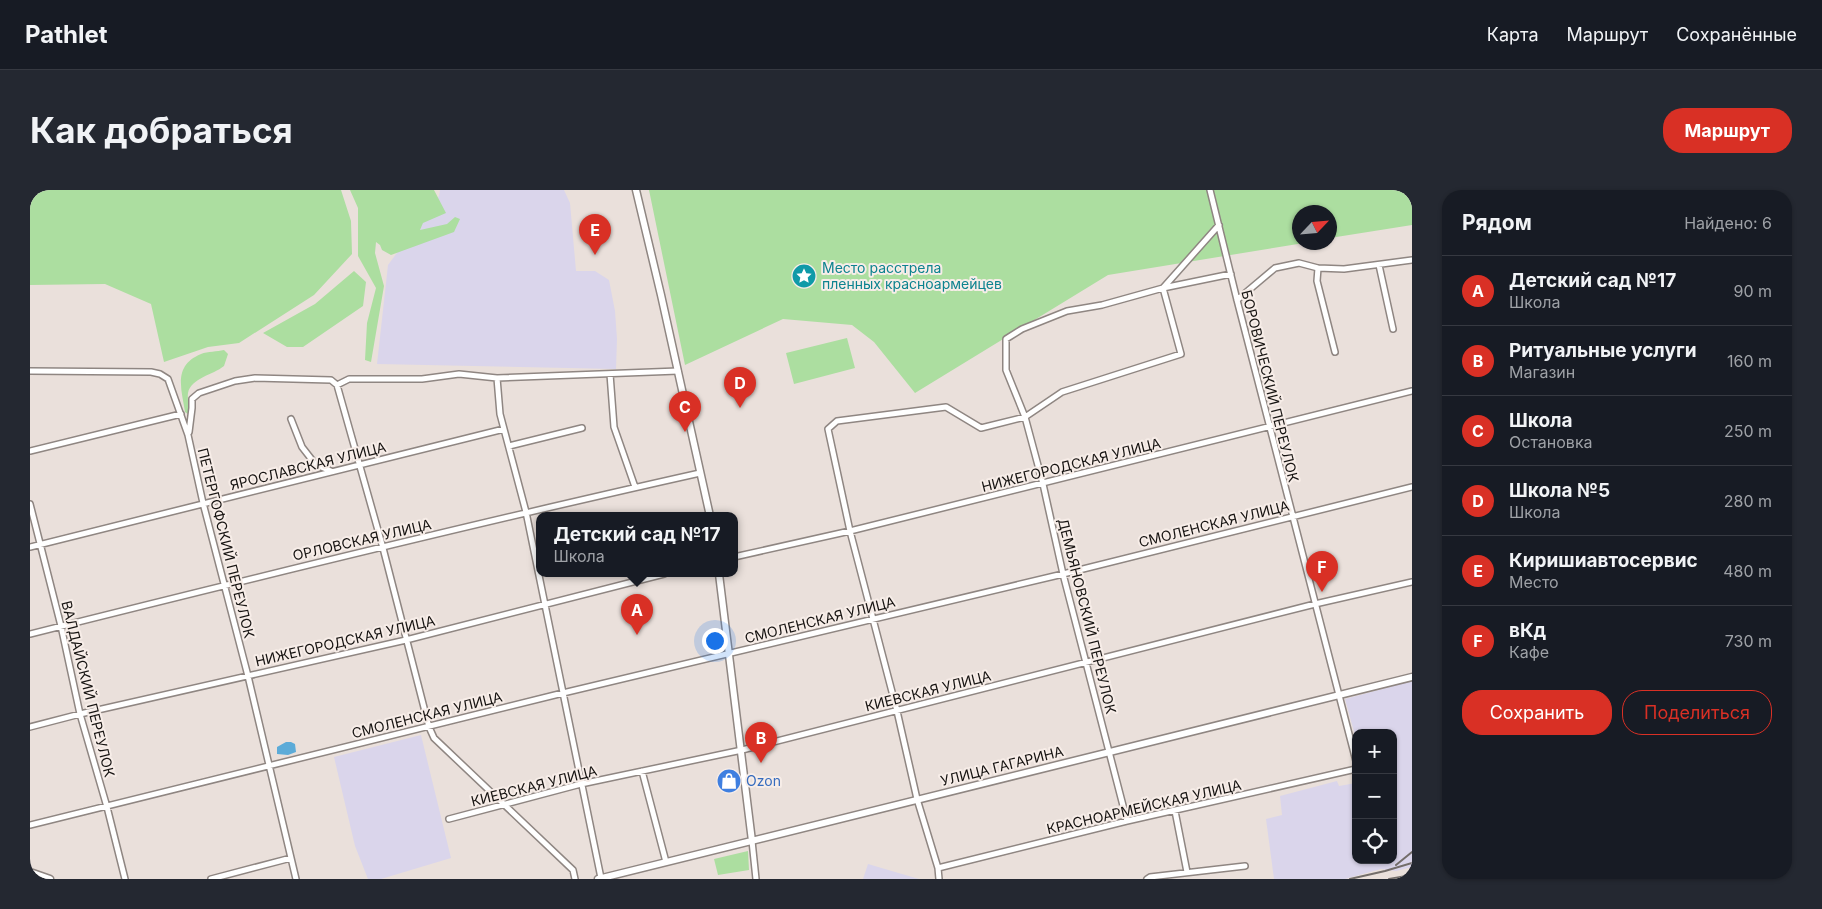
<!DOCTYPE html>
<html lang="ru">
<head>
<meta charset="utf-8">
<style>
  body { margin:0; font-family:Inter,sans-serif; background:#242831; color:#f1f3f6 }
  .controls { position:absolute; right:15px; bottom:15px; display:grid; overflow:hidden; border-radius:10px; box-shadow:0 1px 4px #0004 }
  .controls button { width:45px; height:45px; display:grid; place-items:center; padding:0; border:0; border-bottom:1px solid #363941; background:#171b24; color:#f1f3f6; font:25px sans-serif }
  .compass { position:absolute; left:1262px; top:15px; width:45px; height:45px; border-radius:50%; background:#171b24; box-shadow:0 1px 4px #0004; rotate:64deg }
  .you { position:absolute; left:684px; top:450px; width:18px; height:18px; margin:-12px; border:4px solid #fff; border-radius:50%; background:#1a73e8; box-shadow:0 0 0 8px #1a73e833 }
  .badge { display:grid; place-items:center; width:32px; height:32px; border-radius:50%; background:#d93025; color:#fff; font-size:16px; font-weight:700 }
  .pin { position:absolute; translate:-50% -41px; filter:drop-shadow(0 1px 2px #0008) }
  .pin::after { content:''; position:absolute; top:26px; width:18px; height:15px; background:inherit; clip-path:polygon(0 0,100% 0,50% 100%) }
  .popup { position:absolute; left:506px; top:322px; width:202px; height:65px; box-sizing:border-box; display:grid; place-content:center; border-radius:10px; background:#171b24; filter:drop-shadow(0 1px 4px #0005); font-size:16px; white-space:nowrap; color:#9ea1a6 }
  .popup b { font-size:19px; color:#f1f3f6 }
  .popup::after { content:''; position:absolute; left:50%; top:100%; margin-left:-10px; border:10px solid transparent; border-top-color:#171b24 }
  .list { margin:0; padding:0; list-style:none }
  h2 { display:flex; justify-content:space-between; align-items:center; height:65px; margin:0; padding:0 20px; font-size:21px }
  h2 small { font-size:16px; font-weight:400; color:#9ea1a6 }
  .list li { display:grid; grid-template-columns:32px 1fr auto; gap:15px; align-items:center; box-sizing:border-box; height:70px; padding:0 20px; border-top:1px solid #363941 }
  .list b { display:block; font-size:19px; white-space:nowrap }
  .list p { margin:0; font-size:16px; white-space:nowrap; color:#9ea1a6 }
  .list em { font-size:16px; font-style:normal; color:#9ea1a6 }
  .actions { display:flex; gap:10px; padding:15px 20px }
  .actions a { flex:1; padding:11px 0; border:1px solid #d93025; border-radius:20px; text-align:center; font-size:18px; color:#d93025 }
  .actions .main { background:#d93025; color:#fff }
  .icon { flex:none; width:28px; height:28px; fill:none; stroke:currentColor; stroke-width:2; stroke-linecap:round; stroke-linejoin:round }
  .map { position:relative; flex:none; width:1382px; height:689px; overflow:hidden; border-radius:20px }
  header { display:flex; align-items:center; gap:30px; box-sizing:border-box; height:70px; padding:0 25px; background:#171b24; border-bottom:1px solid #363941 }
  header strong { font-size:24px }
  nav { display:flex; gap:28px; margin-inline-start:auto; font-size:18px }
  .intro { display:flex; align-items:center; justify-content:space-between; box-sizing:border-box; height:120px; padding:0 30px }
  h1 { margin:0; font-size:35px }
  .button { padding:12px 22px; border-radius:20px; background:#d93025; color:#fff; font-size:18px; font-weight:700 }
  main { display:flex; gap:30px; padding:0 30px }
  aside { flex:1; background:#171b24; border-radius:20px; box-shadow:0 1px 4px #0004 }
  .map>svg:first-child { display:block }
</style>
</head>
<body>
<header>
<strong>Pathlet</strong>
<nav><a>Карта</a><a>Маршрут</a><a>Сохранённые</a></nav>
</header>
<div class="intro"><h1>Как добраться</h1><a class="button">Маршрут</a></div>
<main>
<div class="map">
<svg width="1382" height="689" viewBox="0 0 1382 689">
  <rect width="100%" height="100%" fill="#eae0db"/>
  <path fill="#dad5eb" d="M410,0H534L540,13L546,81H565L579,90L585,121L587,149L586,179L347,174L358,75L409,6Z
    M1382,491V677L1366,681L1351,679L1315,689H1244L1236,629L1252,625L1250,606L1307,591L1309,596L1326,593V670H1363V543H1326V549L1315,509Z
    M391,545L421,668L351,689H338L325,656L304,567Z
    M838,674L889,689H833Z"/>
  <path fill="#acdea0" d="M0,0H311L321,31L322,64L284,105L209,153L178,157L134,172L121,114L75,94L0,95Z
    M320,0H404L416,23L393,33L390,40L417,34L425,27L430,29L424,42L361,65L352,60L350,55L346,52L345,63L354,96L341,172L335,170L337,133L346,98L328,66V18Z
    M619,0H1382V35L1300,48V22H1270V52L1274,53L1078,85L885,203L844,152L822,135L753,129L655,175Z
    M324,81L336,92L333,116L273,157H257L233,143L285,114Z
    M817,148L825,178L764,194L756,163Z
    M194,160L198,164L194,176C183,185 161,188 158,203C157,211 160,217 158,224L155,222C152,200 142,176 171,164C178,161 187,162 194,160Z
    M718,661L719,680L688,685L684,669Z"/>
  <path fill="#5cabd8" d="M256,552H261L265,554L266,562L258,565L247,564V557Z"/>
  <g fill="none" stroke-linecap="round" stroke-linejoin="round">
    <defs>
      <path id="minor" d="M1180,0L1207,110L1326,571
        M1349,75L1363,139
        M1288,78L1287,91L1305,162
        M1207,110L1245,78L1269,73L1288,78L1314,79L1382,70
        M0,181L121,182L130,184L138,189L158,245L173,313L218,486L266,689
        M580,184L584,237L605,297
        M467,188L470,224L496,322L571,688
        M307,195L353,358L399,537L404,548L543,680L545,689
        M261,229L272,257L286,275L301,281
        M159,242L162,218V209L169,203L205,191L225,188L301,190L307,195L319,189H392L429,184L467,188L648,181
        M479,256L552,238
        M0,261L151,224
        M0,314L31,436L50,524L77,617L95,689
        M0,357L474,239
        M704,367L820,341L1382,201
        M0,444C223,388 446,333 670,283
        M0,537L50,524L376,450L634,384
        M612,581L636,672
        M1145,621L1157,682
        M419,629L551,594L712,560L1285,414L1382,392
        M1097,631L1033,384L1013,294L995,227L976,180V149L992,139L1037,121L1072,115L1133,98L1189,35
        M0,635L533,503L1033,384L1382,297
        M722,651L726,689
        M908,678L1097,631L1326,579
        M181,689L261,668
        M909,689L908,678L887,609L867,521L820,341L798,239L807,231L916,217L951,238L995,227L1032,202L1151,164L1133,98L1201,84
        M1117,689L1120,687L1215,676"/>
      <path id="tertiary" d="M606,0L631,105L680,326
        M689,384L722,651
        M0,682L20,689
        M568,689L1382,487"/>
    </defs>
    <use href="#minor" stroke="#8f8682" stroke-width="8"/>
    <use href="#tertiary" stroke="#8f8682" stroke-width="9"/>
    <use href="#minor" stroke="#fff" stroke-width="5"/>
    <use href="#tertiary" stroke="#fff" stroke-width="6"/>
    <path stroke="#736d6a" stroke-width="2" d="M1366,675L1382,662
      M1320,689L1355,681L1382,673
      M1359,689L1382,685"/>
  </g>
  <defs>
    <symbol id="sight-disc" viewBox="-11 -11 22 22"><circle r="9.5" fill="#0f9aa8" stroke="#f7ede8"/><path d="M0-6L1.8-2.2L6-1.7L2.9 1.2L3.7 5.4L0 3.3L-3.7 5.4L-2.9 1.2L-6-1.7L-1.8-2.2Z" fill="#fff"/></symbol>
    <symbol id="shop-disc" viewBox="-11 -11 22 22"><circle r="9.5" fill="#3f7fe0" stroke="#f7ede8"/><path d="M-5-2.5h2.3a2.7 3.5 0 0 1 5.4 0H5L5.5 6h-11ZM-1.5-2.5h3a1.5 2.3 0 0 0-3 0Z" fill="#fff"/></symbol>
  </defs>
  <g fill-rule="evenodd">
    <use href="#sight-disc" x="760" y="72" width="28" height="28"/>
    <use href="#shop-disc" x="685" y="577" width="28" height="28"/>
  </g>
  <g text-anchor="middle" stroke-width="4" stroke-linejoin="round" paint-order="stroke">
    <g font-size="14" fill="#0d838f" stroke="#f7ede8" text-anchor="start">
      <text x="792" y="83">Место расстрела<tspan x="792" dy="16">пленных красноармейцев</tspan></text>
    </g>
    <g font-size="14" fill="#161311" stroke="#f7ede8">
      <text transform="translate(1240 196) rotate(76)" y="5">БОРОВИЧЕСКИЙ ПЕРЕУЛОК</text>
      <text transform="translate(1041 275) rotate(-14)" y="5">НИЖЕГОРОДСКАЯ УЛИЦА</text>
      <text transform="translate(278 276) rotate(-14)" y="5">ЯРОСЛАВСКАЯ УЛИЦА</text>
      <text transform="translate(1184 334) rotate(-14)" y="5">СМОЛЕНСКАЯ УЛИЦА</text>
      <text transform="translate(332 350) rotate(-13)" y="5">ОРЛОВСКАЯ УЛИЦА</text>
      <text transform="translate(196 353) rotate(76)" y="5">ПЕТЕРГОФСКИЙ ПЕРЕУЛОК</text>
      <text transform="translate(1057 426) rotate(76)" y="5">ДЕМЬЯНОВСКИЙ ПЕРЕУЛОК</text>
      <text transform="translate(790 430) rotate(-14)" y="5">СМОЛЕНСКАЯ УЛИЦА</text>
      <text transform="translate(315 451) rotate(-13)" y="5">НИЖЕГОРОДСКАЯ УЛИЦА</text>
      <text transform="translate(58 499) rotate(76)" y="5">ВАЛДАЙСКИЙ ПЕРЕУЛОК</text>
      <text transform="translate(898 501) rotate(-14)" y="5">КИЕВСКАЯ УЛИЦА</text>
      <text transform="translate(397 525) rotate(-14)" y="5">СМОЛЕНСКАЯ УЛИЦА</text>
      <text transform="translate(972 576) rotate(-14)" y="5">УЛИЦА ГАГАРИНА</text>
      <text transform="translate(504 596) rotate(-14)" y="5">КИЕВСКАЯ УЛИЦА</text>
      <text transform="translate(1114 617) rotate(-13)" y="5">КРАСНОАРМЕЙСКАЯ УЛИЦА</text>
    </g>
    <g font-size="14" fill="#366cbe" stroke="#f7ede8" text-anchor="start">
      <text x="716" y="596">Ozon</text>
    </g>
  </g>
</svg>
<div class="controls">
<button>+</button>
<button>−</button>
<button><svg class="icon" aria-label="locate" viewBox="0 0 24 24"><circle cx="12" cy="12" r="6"/><path d="M12 2v4M12 18v4M2 12h4M18 12h4"/></svg></button>
</div>
<svg class="compass" viewBox="-18 -18 36 36"><path d="M0-13l5 13h-10z" fill="#e53935"/><path d="M0 13l5-13h-10z" fill="#9ea1a6"/></svg>
<div class="you"></div>
<div class="pin badge" style="left:607px;top:445px">A</div>
<div class="popup"><b>Детский сад №17</b>Школа</div>
<div class="pin badge" style="left:731px;top:573px">B</div>
<div class="pin badge" style="left:655px;top:242px">C</div>
<div class="pin badge" style="left:710px;top:218px">D</div>
<div class="pin badge" style="left:565px;top:65px">E</div>
<div class="pin badge" style="left:1292px;top:402px">F</div>
</div>
<aside>
<h2>Рядом<small>Найдено: 6</small></h2>
<ul class="list">
<li><span class="badge">A</span><div><b>Детский сад №17</b><p>Школа</p></div><em>90 m</em></li>
<li><span class="badge">B</span><div><b>Ритуальные услуги</b><p>Магазин</p></div><em>160 m</em></li>
<li><span class="badge">C</span><div><b>Школа</b><p>Остановка</p></div><em>250 m</em></li>
<li><span class="badge">D</span><div><b>Школа №5</b><p>Школа</p></div><em>280 m</em></li>
<li><span class="badge">E</span><div><b>Киришиавтосервис</b><p>Место</p></div><em>480 m</em></li>
<li><span class="badge">F</span><div><b>вКд</b><p>Кафе</p></div><em>730 m</em></li>
</ul>
<div class="actions"><a class="main">Сохранить</a><a>Поделиться</a></div>
</aside>
</main>
</body>
</html>
